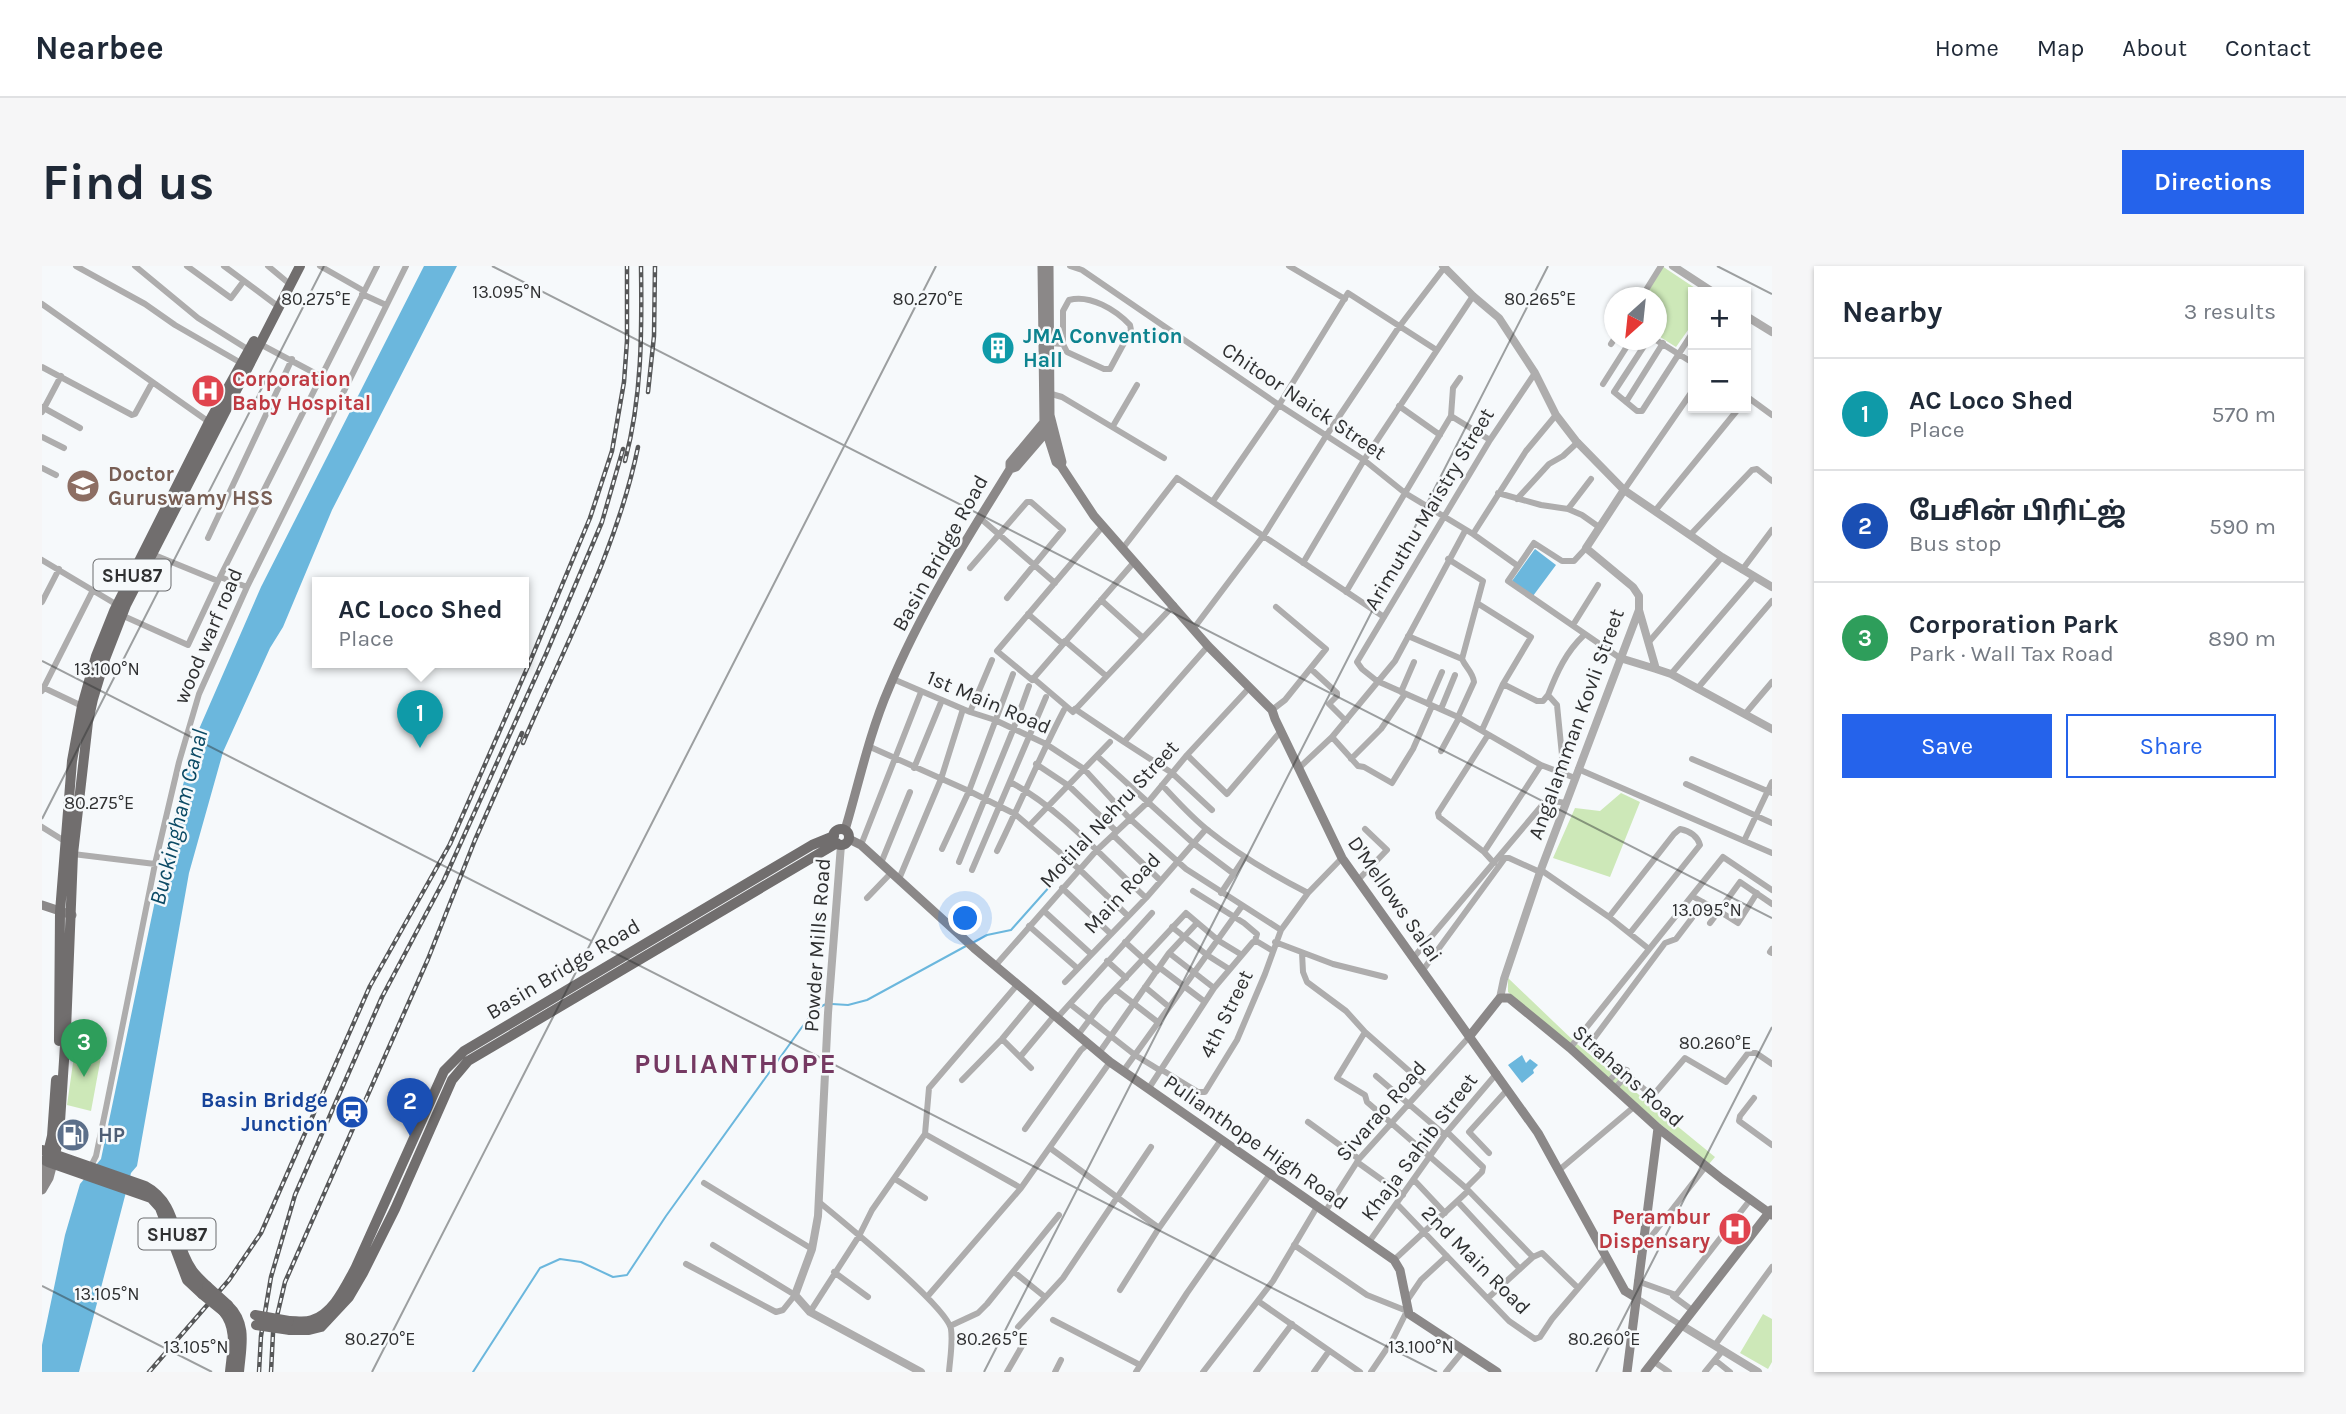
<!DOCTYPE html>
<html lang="en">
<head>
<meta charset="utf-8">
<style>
  body { margin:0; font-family:Karla,"Noto Sans Tamil",sans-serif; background:#f6f6f7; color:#1f2937 }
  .controls { position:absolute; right:21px; top:21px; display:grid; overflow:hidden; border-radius:0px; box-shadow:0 2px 5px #0004 }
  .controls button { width:63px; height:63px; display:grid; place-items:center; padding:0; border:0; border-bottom:2px solid #e0e1e3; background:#fff; color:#1f2937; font:35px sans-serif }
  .compass { position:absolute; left:1562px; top:21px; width:63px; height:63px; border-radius:50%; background:#fff; box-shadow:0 2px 5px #0004; rotate:207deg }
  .you { position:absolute; left:924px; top:653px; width:24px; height:24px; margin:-18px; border:5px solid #fff; border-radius:50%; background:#1a73e8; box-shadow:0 0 0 10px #1a73e833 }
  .badge { display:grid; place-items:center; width:46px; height:46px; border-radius:50%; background:#2563eb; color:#fff; font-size:23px; font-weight:700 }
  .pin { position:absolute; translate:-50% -58px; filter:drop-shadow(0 2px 4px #0008) }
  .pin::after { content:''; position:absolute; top:37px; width:24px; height:21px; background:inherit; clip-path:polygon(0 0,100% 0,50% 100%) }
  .popup { position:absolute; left:270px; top:311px; width:217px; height:91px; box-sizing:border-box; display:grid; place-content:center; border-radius:0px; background:#fff; filter:drop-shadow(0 2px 5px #0005); font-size:23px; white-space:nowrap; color:#747a83 }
  .popup b { font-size:26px; color:#1f2937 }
  .popup::after { content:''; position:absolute; left:50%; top:100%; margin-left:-14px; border:14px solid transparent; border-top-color:#fff }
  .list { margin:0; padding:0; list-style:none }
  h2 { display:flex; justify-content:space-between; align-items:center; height:91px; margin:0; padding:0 28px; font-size:30px }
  h2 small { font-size:23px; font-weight:400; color:#747a83 }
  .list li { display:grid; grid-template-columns:46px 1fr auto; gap:21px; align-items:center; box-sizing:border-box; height:112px; padding:0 28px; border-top:2px solid #e0e1e3 }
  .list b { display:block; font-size:26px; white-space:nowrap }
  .list p { margin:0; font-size:23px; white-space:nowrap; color:#747a83 }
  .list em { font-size:23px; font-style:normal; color:#747a83 }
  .actions { display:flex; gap:14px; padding:21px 28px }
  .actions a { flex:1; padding:16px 0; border:2px solid #2563eb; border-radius:0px; text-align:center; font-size:24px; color:#2563eb }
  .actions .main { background:#2563eb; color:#fff }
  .map { position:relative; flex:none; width:1730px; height:1106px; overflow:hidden; border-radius:0px }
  header { display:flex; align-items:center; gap:42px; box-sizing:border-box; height:98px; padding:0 35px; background:#fff; border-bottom:2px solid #e0e1e3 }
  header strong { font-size:33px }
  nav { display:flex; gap:38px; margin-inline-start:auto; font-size:24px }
  .intro { display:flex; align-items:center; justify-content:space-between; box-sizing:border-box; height:168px; padding:0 42px }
  h1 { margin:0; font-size:49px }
  .button { padding:18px 32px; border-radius:0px; background:#2563eb; color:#fff; font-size:24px; font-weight:700 }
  main { display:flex; gap:42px; padding:0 42px }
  aside { flex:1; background:#fff; border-radius:0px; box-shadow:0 2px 5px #0004 }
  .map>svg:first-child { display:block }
</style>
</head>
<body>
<header>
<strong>Nearbee</strong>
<nav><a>Home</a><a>Map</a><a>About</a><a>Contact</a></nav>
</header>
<div class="intro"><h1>Find us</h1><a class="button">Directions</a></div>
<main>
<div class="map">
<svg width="1730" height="1106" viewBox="0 0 1730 1106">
  <rect width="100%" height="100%" fill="#f6f9fb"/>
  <path fill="#cde8b8" d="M1620,0L1659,26H1651V57L1634,81L1615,69V32H1598Z
    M1579,527L1598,536L1568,611L1511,592L1533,542L1558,545Z
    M1466,712L1535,778L1673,891L1667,898L1566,815L1466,726Z
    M34,776L61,780L49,845L25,839Z
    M1721,1048L1730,1053V1096L1726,1103L1698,1087Z"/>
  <path fill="#6bb7dd" d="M382,0H415L290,244L241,361L228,382L181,486L147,607L95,900L89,907L37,1106H0V1079L23,969L38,918L59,893L123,587L154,470L219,321Z
    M1493,283L1514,299L1491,330L1470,315Z
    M1480,789L1484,797L1488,793L1496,799L1491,804L1492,807L1480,817L1466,799Z"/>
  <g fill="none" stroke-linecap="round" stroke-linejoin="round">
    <path stroke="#6bb7dd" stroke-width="2" d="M932,676L945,669L969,664L1017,610
      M790,738L806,739L825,734L924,680
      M431,1106L498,1002L518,993L539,996L571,1011L585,1009L624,950L760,761L774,743L784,738"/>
    <path stroke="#aeadad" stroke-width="6" d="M34,0L103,38L133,59L199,97
      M93,0L156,52L207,84
      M145,0L189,32L201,16
      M182,0L233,38
      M226,0L244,15
      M278,0L322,25
      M1028,0L1040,4L1237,139L1322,194L1363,227L1431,268L1476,300
      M1247,0L1303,33
      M320,28L344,39
      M1599,32L1619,0
      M0,38L167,156
      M1606,74L1572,126L1595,145H1600L1651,66
      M1614,74L1651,97
      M1007,77L1021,78V45L1027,34C1048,28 1074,44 1088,59L1089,64L1068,103H1062L1025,86L1021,78
      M218,78L280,111
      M1569,78L1573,72
      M0,101L90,149L93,148L110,117
      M1493,107L1448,174L1315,396L1320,403L1335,415L1416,451L1499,499L1533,512
      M1418,112L1411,122L1409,150L1448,174
      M1561,118L1589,74
      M1006,127L1020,131L1122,192
      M1704,130L1730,149
      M1584,136L1621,77
      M1357,140L1398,169
      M0,141L38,162
      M0,146L19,110
      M1071,160L1095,119
      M0,171L22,182
      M0,202L14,209
      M1582,224L1651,124
      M1456,227L1499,239L1526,243L1540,249L1557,261
      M1475,233L1507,198L1521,190L1536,176
      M1171,235L1237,139L1306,27L1393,83
      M1526,243L1549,213
      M1613,245L1697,142
      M938,252L1013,317
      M1061,260L955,385L990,414L1093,295
      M1431,268L1484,185L1514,149
      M1649,268L1710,204L1715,203L1730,215
      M166,272L250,93
      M1081,282L1135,212L1342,351
      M1544,282L1532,295H1520L1492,277L1466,315L1578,392
      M110,288L176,315
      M1406,293L1441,315L1420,393
      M0,294L77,340
      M1261,297L1322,194L1431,30
      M928,302L985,236H989L1021,264L965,332
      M1700,304L1730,264
      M178,311L205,321
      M1304,326L1409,150
      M1059,334L1100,371
      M0,336L17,303
      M1435,337L1489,371L1461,418L1440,464
      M77,348L146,379L176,315L335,0
      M986,348L1021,378
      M1531,359L1556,319
      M1152,362L1222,269L1284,170L1357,61L1402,2
      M1366,370L1420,393C1424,402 1431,406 1432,416L1416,451
      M1023,375L1063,409
      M1606,377L1680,291
      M1269,403L1295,427V430L1287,438L1304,455
      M1629,408L1712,311
      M991,412L1031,446L1132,339
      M851,413L928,446L953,454L1004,478L1042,503L1087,552L1144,603L1239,664
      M1461,418L1495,435H1501L1506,429
      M0,421L40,440
      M1655,423L1730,335
      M0,425L51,324
      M1359,426L1372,396
      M1386,438L1400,406
      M1033,443L1082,476L1166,380
      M1399,443L1413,409
      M1230,444L1243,434L1284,383L1234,341
      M928,446L950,394
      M1703,448L1730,416
      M1446,469L1396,547L1397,551L1442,586L1452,597
      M1290,471L1316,500L1322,501L1350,517L1371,483L1390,440
      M1082,476L1130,507L1170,544
      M826,480L927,525L973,548L1037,603L1086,650
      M1399,485L1417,452
      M1145,489L1185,528L1239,465
      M1055,490L1151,577L1192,608
      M1309,493L1339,463L1363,428
      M1650,493L1730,527
      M994,498L1027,520L1074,565
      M872,502L900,434
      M1257,502L1290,471L1353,395L1423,265
      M1536,503L1730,587
      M1522,509L1515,439L1506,429C1515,406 1524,386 1542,369
      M968,516C1017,541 1063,594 1104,632
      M1644,518L1730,557
      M1120,519C1135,535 1150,552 1167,565C1198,590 1231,609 1266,627
      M987,560L1068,476
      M0,561L24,576
      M1071,569L1119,615
      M1702,575L1730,516
      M819,579L879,426
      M900,583L927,525L971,408
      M955,585C978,538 998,490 1022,444
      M1442,586L1499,499
      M31,588L113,598
      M917,596L971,464L987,420
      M839,597L868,526
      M930,604L1004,431
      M1499,604L1567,651L1607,683
      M857,613L899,513L921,443
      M1316,614L1345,584L1323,563
      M1020,622L1069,668
      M1151,625L1202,657L1215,668L1213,675
      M1179,627L1203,591
      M1650,630L1677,645L1698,616L1730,638
      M825,632L849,607
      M1002,645L1048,687
      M1655,646L1661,636
      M1567,651L1632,568L1638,563C1648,565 1655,569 1658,579L1588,667
      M1668,657L1677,645L1696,657L1715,627
      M987,660L1035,702
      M1130,661L1165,689L1187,703
      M1083,676L1115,705
      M1233,676L1291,698L1343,711
      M1730,683L1728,686L1730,687
      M1127,687L1172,722
      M1260,687L1261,706L1265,716L1304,745L1323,766L1383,819
      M1372,691L1502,537L1512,535L1523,537
      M1065,695L1084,712
      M953,700L1054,585L1107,535L1145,489L1208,421
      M1118,702L1163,736
      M1381,704L1463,592H1467L1498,606
      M1023,716L1104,632L1164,563
      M1103,721L1126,740
      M1074,724L1117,757
      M1028,738L1093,789L1119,805
      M1015,752L1110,647
      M1323,766L1295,812L1323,829L1325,836L1424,922L1491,991L1446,1032
      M1036,769L1060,737L1144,647L1177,675L1200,689
      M960,773L989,802
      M1528,782L1681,591L1730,624
      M1057,787L1127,687L1155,657
      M978,791L1012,750
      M1082,804L1200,640
      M1120,804L1156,826H1163L1195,774L1223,708L1239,664L1266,627L1300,592
      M1577,804L1552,785L1550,775L1623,677L1634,673L1650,652
      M1585,809L1607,827H1613L1643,792L1684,816L1706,787H1714L1730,798
      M1334,810L1403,869
      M920,814L960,773L993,733
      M1566,816L1578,803L1585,804V809L1573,822
      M1107,822L1172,722L1211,676H1216L1231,685
      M1712,832L1698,850L1697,855L1730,879
      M1266,856L1317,893
      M983,863L1039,784L1046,778
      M1405,866L1441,901L1440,906L1424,922
      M883,868L979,922
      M1008,882L1117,962
      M1447,887L1427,866L1466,823
      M1315,896L1361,929
      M48,902L54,890L64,842L113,598L137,496L157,428L205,321L364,0
      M1516,905L1593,840
      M853,913L883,932
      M1372,914L1403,947
      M662,917L770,983
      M777,936C799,954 905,1041 909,1063C911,1076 908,1093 907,1106
      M1416,936L1478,1003
      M1355,938L1467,1055L1493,1073L1498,1071L1510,1053L1563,991
      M1283,946L1317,893L1427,771
      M1327,976L1405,866L1455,807
      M1252,979L1325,1029L1365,1045L1350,1075L1329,1106
      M1601,981L1664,900
      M1491,991L1500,987L1536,1022
      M1352,994L1426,925
      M644,998L734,1046L741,1044L753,1029L671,979
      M792,1006L826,1031
      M972,1006L1003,1031
      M1595,1015L1634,1029L1708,934
      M1078,1024L1117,962L1179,874
      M1631,1030L1650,1044
      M885,1031L979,922L1068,796
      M1593,1031L1639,1059
      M1216,1035L1318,1106
      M1364,1036L1379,1014L1405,990
      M768,1046L817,970L830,944L883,868L887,822L976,718
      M1011,1054L1098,1099
      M908,1060L936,1047L945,1038L1017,949
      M976,1061L1021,1012L1109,881
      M1673,1079L1730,1001
      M1673,1094L1688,1106
      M1611,1095L1627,1106
      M965,1106L984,1073
      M1013,1106L1019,1094
      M1094,1106L1145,1027L1228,908
      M1161,1106L1231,1015L1275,941
      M1214,1106L1250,1058
      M1272,1106L1287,1085
      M1404,1106L1421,1085
      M1663,1106L1681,1084"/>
    <path stroke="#aeadad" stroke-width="8" d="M1401,0L1431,30L1457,52L1493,107L1514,149L1534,175L1582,224L1680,291L1730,321
      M1631,0L1671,26
      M1704,50L1730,66
      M1597,344L1614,403L1629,408L1730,463
      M1578,392L1614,403
      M799,579L786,747L776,950L770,983L753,1029L768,1046L879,1106
      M1458,732L1462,713L1498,606L1597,344V330L1591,321L1544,282L1582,224
      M1639,1059L1716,1106"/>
    <path stroke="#8b8888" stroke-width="9" d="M1000,0L1002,158L1014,196L1019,200L1052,250L1166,380L1230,444L1233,453L1300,592L1496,867L1583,1025L1593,1031
      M1007,0L1008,149L1020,196L1019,200
      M968,203L974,201L1005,165
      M803,564C817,517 827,468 847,422C879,345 924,274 968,203V197L1008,149
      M807,573L819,579L932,682L1068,796L1352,994L1358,1004L1367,1048L1455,1106
      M0,639L30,649
      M1427,771L1458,732H1467L1528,782L1616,862L1680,913L1730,949
      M0,913L4,895
      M0,924L7,912L11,897
      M1585,1106L1616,862
      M1603,1106L1729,944"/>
    <path stroke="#716e6e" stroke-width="10" d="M791 571a8 8 0 1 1 16 0a8 8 0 1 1-16 0Z
      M17,775L18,646L30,495L40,440L54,390L72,345L167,156L212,75
      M0,884L103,920C137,938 130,976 150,1004C154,1010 160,1015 165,1020
      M4,895L10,870L14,814
      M6,896L109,932L118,942L145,1014L160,1028
      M11,897L17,871L24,764L31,588L46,456L51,433L63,393L84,339L258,0
      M186,1039C206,1058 199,1081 197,1106
      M181,1045C196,1063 190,1084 188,1106
      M247,1055C255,1055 263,1057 270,1054C291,1048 303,1021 313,1003L402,805L422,785L770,579L792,570
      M248,1064H267L279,1061L307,1031L321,1007L353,943L410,814L426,795L795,577"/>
    <defs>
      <path id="rail" d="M606,126L612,70L613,0
        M583,195C600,131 600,66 599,0
        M481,477C522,381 575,284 596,181
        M107,1106L187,1014L219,967L328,720L408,578L487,398L548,252L570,185L582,116L585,75V0
        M217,1106L219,1070L229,1011L253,929L340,731L402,614L504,388L560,256L581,183
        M229,1106L231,1067L243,1016L386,693L433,574L480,467"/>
    </defs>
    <use href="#rail" stroke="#565758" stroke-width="4.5"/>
    <use href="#rail" stroke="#f6f9fb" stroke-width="2" stroke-dasharray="5" stroke-linecap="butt"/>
    <path stroke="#716e6e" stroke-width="10" d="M165,1020L186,1039
      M160,1028L181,1045
      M213,1049L247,1055
      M214,1059L248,1064"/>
  </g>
  <path fill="none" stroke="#2f3031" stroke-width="2" stroke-opacity="0.45" d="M450,0L1730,652M1675,0L1730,28M0,395L1395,1106M0,553L282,0M0,1020L170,1106M330,1106L894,0M942,1106L1506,0M1554,1106L1730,761"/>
  <defs>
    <symbol id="building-disc" viewBox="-11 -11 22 22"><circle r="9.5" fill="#0f9aa8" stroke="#f6f9fb"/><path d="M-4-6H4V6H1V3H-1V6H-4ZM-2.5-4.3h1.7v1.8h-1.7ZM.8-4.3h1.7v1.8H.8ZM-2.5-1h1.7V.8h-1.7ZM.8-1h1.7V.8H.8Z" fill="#fff"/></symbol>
    <symbol id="hospital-disc" viewBox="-11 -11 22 22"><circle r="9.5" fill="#e0444e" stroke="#f6f9fb"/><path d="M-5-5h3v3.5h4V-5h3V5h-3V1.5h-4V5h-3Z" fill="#fff"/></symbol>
    <symbol id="school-disc" viewBox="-11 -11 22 22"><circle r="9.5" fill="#8d6e63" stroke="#f6f9fb"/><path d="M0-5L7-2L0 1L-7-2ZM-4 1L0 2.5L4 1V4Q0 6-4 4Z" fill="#fff"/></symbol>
    <symbol id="station-disc" viewBox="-11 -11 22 22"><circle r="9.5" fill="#1a4fb4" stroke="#f6f9fb"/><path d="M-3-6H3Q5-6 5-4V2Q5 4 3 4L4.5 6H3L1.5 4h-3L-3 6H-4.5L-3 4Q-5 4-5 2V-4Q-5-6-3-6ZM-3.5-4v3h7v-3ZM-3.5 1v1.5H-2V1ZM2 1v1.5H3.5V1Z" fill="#fff"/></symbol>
    <symbol id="fuel-disc" viewBox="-11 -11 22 22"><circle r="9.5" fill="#5c6f8a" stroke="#f6f9fb"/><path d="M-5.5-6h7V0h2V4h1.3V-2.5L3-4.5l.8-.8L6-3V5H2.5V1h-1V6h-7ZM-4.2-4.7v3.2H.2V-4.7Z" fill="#fff"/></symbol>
  </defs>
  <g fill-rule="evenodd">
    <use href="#building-disc" x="937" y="63" width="38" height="38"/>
    <use href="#hospital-disc" x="147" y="106" width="38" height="38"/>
    <use href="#school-disc" x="22" y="201" width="38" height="38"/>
    <use href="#station-disc" x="291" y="827" width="38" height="38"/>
    <use href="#fuel-disc" x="12" y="850" width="38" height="38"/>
    <use href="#hospital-disc" x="1674" y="944" width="38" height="38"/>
  </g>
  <g text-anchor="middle" stroke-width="5" stroke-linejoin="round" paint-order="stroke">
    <g fill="#f6f9fb" stroke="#6b6c6e" stroke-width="2">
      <rect x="51.5" y="293.5" width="77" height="31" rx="5"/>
      <rect x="96.5" y="952.5" width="77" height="31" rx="5"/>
    </g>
    <g font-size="19" font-weight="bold" fill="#2f3031">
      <text x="90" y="316">SHU87</text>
      <text x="135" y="975">SHU87</text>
    </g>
    <g font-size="21" font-weight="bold" fill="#0d838f" stroke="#f6f9fb" text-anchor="start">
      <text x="981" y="77">JMA Convention<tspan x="981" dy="24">Hall</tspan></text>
    </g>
    <g font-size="21" font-weight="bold" fill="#be3a42" stroke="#f6f9fb" text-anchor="start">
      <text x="190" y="120">Corporation<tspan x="190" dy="24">Baby Hospital</tspan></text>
      <text x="1668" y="958" text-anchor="end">Perambur<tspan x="1668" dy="24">Dispensary</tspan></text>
    </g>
    <g font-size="21" fill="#2f3031" stroke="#f6f9fb">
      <text transform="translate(1262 135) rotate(34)" y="7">Chitoor Naick Street</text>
      <text transform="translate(1387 243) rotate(-59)" y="7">Arimuthu Maistry Street</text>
      <text transform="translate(898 287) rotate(-61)" y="7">Basin Bridge Road</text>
      <text transform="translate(166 370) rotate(-67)" y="7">wood warf road</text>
      <text transform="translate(947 436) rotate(23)" y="7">1st Main Road</text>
      <text transform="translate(1534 458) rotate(-70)" y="7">Angalamman Kovli Street</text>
      <text transform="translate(1067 548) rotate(-47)" y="7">Motilal Nehru Street</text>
      <text transform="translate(1080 627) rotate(-47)" y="7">Main Road</text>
      <text transform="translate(1353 633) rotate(55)" y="7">D'Mellows Salai</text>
      <text transform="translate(775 679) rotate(-86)" y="7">Powder Mills Road</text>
      <text transform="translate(521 703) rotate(-31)" y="7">Basin Bridge Road</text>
      <text transform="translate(1184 748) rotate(-64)" y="7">4th Street</text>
      <text transform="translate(1586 810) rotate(42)" y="7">Strahans Road</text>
      <text transform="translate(1339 845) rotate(-49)" y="7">Sivarao Road</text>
      <text transform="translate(1214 876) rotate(35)" y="7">Pulianthope High Road</text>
      <text transform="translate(1377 881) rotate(-53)" y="7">Khaja Sahib Street</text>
      <text transform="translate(1434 994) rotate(45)" y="7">2nd Main Road</text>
    </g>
    <g font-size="21" font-weight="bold" fill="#785e54" stroke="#f6f9fb" text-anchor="start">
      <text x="66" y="215">Doctor<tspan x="66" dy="24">Guruswamy HSS</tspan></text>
    </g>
    <g font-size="21" font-weight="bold" fill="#164399" stroke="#f6f9fb" text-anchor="end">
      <text x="286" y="841">Basin Bridge<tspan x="286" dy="24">Junction</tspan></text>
    </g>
    <g font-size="21" font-weight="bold" fill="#4e5e75" stroke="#f6f9fb" text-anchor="start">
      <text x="56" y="876">HP</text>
    </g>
    <g font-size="23" font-style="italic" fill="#0b4a65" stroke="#f6f9fb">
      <text transform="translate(136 551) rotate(-76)" y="8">Buckingham Canal</text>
    </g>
    <g font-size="28" font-weight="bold" letter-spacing="2" fill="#753962" stroke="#f6f9fb">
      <text x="694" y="807">PULIANTHOPE</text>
    </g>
  </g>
  <g font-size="18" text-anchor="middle" fill="#2f3031" stroke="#f6f9fb" stroke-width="5" stroke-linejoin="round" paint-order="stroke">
    <text x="465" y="32">13.095°N</text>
    <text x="274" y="39">80.275°E</text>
    <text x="886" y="39">80.270°E</text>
    <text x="1498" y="39">80.265°E</text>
    <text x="65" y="409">13.100°N</text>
    <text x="57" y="543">80.275°E</text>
    <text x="1665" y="650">13.095°N</text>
    <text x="1673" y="783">80.260°E</text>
    <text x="65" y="1034">13.105°N</text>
    <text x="338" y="1079">80.270°E</text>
    <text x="950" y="1079">80.265°E</text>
    <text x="1562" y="1079">80.260°E</text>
    <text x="154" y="1087">13.105°N</text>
    <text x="1379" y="1087">13.100°N</text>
  </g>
</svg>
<div class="controls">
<button>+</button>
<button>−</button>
</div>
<svg class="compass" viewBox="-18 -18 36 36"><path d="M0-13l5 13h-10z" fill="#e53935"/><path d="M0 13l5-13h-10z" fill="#747a83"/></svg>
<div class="you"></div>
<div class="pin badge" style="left:378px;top:482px;background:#0f9aa8">1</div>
<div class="popup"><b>AC Loco Shed</b>Place</div>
<div class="pin badge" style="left:368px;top:870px;background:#1a4fb4">2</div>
<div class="pin badge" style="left:42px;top:811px;background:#2e9e5b">3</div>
</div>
<aside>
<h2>Nearby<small>3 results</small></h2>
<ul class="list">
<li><span class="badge" style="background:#0f9aa8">1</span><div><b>AC Loco Shed</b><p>Place</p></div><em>570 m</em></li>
<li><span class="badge" style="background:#1a4fb4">2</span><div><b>பேசின் பிரிட்ஜ்</b><p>Bus stop</p></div><em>590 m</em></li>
<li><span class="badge" style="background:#2e9e5b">3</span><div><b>Corporation Park</b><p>Park · Wall Tax Road</p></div><em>890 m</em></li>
</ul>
<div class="actions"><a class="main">Save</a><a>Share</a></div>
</aside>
</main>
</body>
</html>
